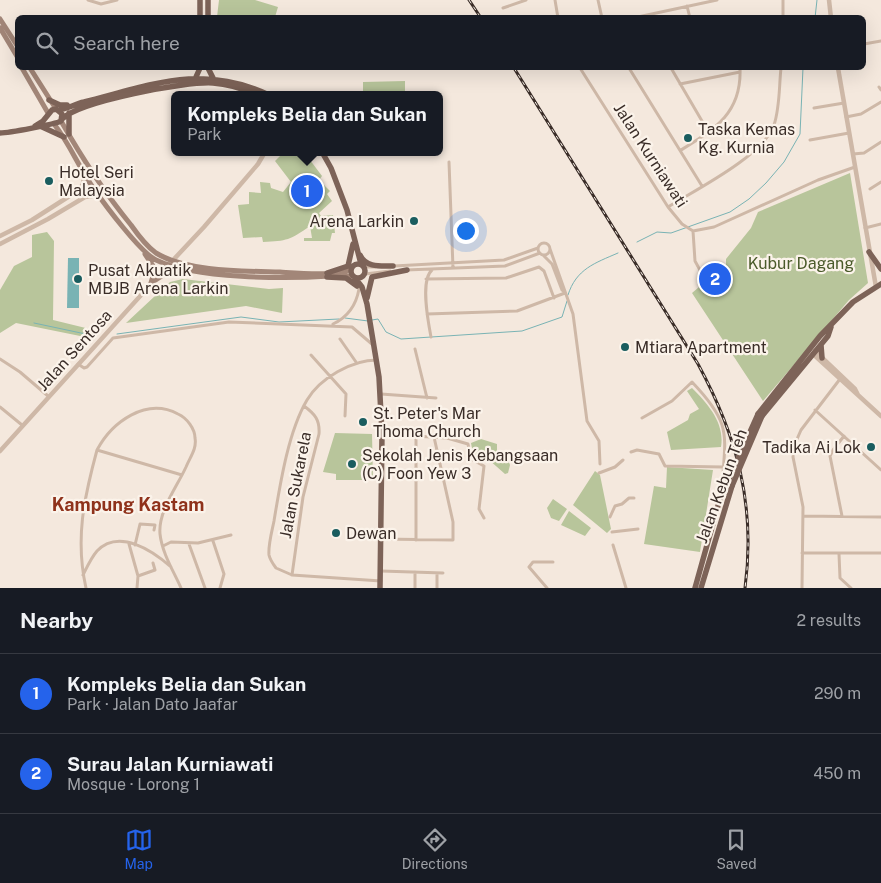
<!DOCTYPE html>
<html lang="en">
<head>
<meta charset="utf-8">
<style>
  body { margin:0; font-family:"Public Sans",sans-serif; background:#242831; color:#f1f3f6 }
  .you { position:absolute; left:465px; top:230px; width:18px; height:18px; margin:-12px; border:4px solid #fff; border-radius:50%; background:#1a73e8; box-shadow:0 0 0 8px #1a73e833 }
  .badge { display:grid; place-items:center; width:32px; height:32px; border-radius:50%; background:#2563eb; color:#fff; font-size:16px; font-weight:700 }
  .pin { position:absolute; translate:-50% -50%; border:2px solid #fff; box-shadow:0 1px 5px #0006 }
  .popup { position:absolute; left:171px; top:91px; width:272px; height:65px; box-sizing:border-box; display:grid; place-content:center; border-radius:8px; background:#171b24; filter:drop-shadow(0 1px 4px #0005); font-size:16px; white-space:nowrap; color:#9ea1a6 }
  .popup b { font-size:19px; color:#f1f3f6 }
  .popup::after { content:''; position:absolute; left:50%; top:100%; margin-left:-10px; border:10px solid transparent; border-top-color:#171b24 }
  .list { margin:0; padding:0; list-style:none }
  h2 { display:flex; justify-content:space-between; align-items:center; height:65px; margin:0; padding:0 20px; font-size:21px }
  h2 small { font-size:16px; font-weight:400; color:#9ea1a6 }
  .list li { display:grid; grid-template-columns:32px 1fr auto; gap:15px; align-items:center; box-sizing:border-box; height:80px; padding:0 20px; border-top:1px solid #363941 }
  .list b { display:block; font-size:19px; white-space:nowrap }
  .list p { margin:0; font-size:16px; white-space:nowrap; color:#9ea1a6 }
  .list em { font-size:16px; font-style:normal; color:#9ea1a6 }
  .icon { flex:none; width:28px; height:28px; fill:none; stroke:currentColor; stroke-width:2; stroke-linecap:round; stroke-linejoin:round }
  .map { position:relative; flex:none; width:881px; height:588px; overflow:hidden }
  .search { position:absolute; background:#171b24; box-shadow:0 5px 20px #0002; left:15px; right:15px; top:15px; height:55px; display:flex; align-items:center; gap:12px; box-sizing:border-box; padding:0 18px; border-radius:8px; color:#9ea1a6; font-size:19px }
  .sheet { height:225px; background:#171b24 }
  nav { display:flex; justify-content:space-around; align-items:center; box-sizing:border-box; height:70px; border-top:1px solid #363941; background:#171b24; font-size:14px; color:#9ea1a6 }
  nav a { display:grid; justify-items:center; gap:2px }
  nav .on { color:#2563eb }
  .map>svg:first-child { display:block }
</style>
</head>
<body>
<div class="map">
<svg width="881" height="588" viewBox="0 0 881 588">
  <rect width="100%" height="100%" fill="#f4e8dd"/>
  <path fill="#b8c59b" d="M219,0H255L278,7L275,17H217Z
    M405,81V95H363V82Z
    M284,152H304L322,176L319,180L330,191L327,194L332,201L319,213L321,216L333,215L335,233H332L330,241H304V238H312L310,226C290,240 287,241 263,242L262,237L243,238L238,205L249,204V192L261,193L260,182L270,183L271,188L283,192L291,182L275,161Z
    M850,173L868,283L849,300L763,401L692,293L705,282L714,293L726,278V259L751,228L758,212Z
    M47,232L54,241L53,320L98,331L95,339L16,323L0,333V290L14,266L32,257V235Z
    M183,279L269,289L283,288L282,313L246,306L126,323L170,282Z
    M692,388C708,404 725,423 721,447L671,450L667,432L688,420L690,414L699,409L687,391Z
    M335,433L372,434L373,480H336V474L323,472Z
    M481,439L497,444V452L507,458L510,465L508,473L505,474L488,459H474L471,443Z
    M667,467L713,470L700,552L644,544L654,486L666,488Z
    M595,471L600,475L611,529L607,533L573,505Z
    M553,499L567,509L559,521L551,518L547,508Z
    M569,511L591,528L585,536L561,525Z"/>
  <path fill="#79b3b4" d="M68,258H79V308H67Z"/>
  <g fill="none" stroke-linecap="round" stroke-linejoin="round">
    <path stroke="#79b3b4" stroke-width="1" d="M815,18L817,0
      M637,242L657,232L671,233L730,212L749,199L766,183L784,162L800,134L803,68
      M568,295C576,269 595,263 618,253
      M345,318L368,321
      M372,320L378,319L386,332L401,339L522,331L562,317L567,301
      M34,323L95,336
      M117,334L241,317L279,322L339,319"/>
    <path stroke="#ceb8a7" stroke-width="3" d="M88,0L101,4L117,0
      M555,0L558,18
      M598,0L602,18
      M783,0V18
      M687,6L690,18
      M503,8L526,0
      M633,18L717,0
      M864,44L881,41
      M580,68L668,207L682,224L693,231L714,227L818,180L855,167
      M629,68L702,186
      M671,68L709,133
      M680,84L740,72
      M879,87L881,90
      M814,108L844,103
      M846,117L861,114L881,102
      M810,140L849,133
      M681,150C715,129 742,113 740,68
      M853,154L864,153L881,142
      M449,162L453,268
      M870,189L881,182
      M668,207C697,189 763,156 774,125C780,107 779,86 781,68
      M865,228L881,224
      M693,231L695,261L707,283
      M538 249a6 6 0 1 1 12 0a6 6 0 1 1-12 0Z
      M550,249L573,314L587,421L599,441L600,464
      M543,255L552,264L562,290L565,292
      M394,266L504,260L538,248
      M364,267H375
      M406,270L505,266L540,253
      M365,274L390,271
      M426,279L506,278L539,267L544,271L554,298
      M427,314L517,311L565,293
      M333,324C348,317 356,306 359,289
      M431,337C428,321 420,280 432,270
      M340,339L356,362
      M415,349L427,398
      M311,355L346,394L345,416
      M0,359L20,372L48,396
      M377,360C352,360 320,378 307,400C288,432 280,485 274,521C272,531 268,545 269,555C270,560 273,564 276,568L292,575L381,581
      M78,364L84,368L87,367L113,338L229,322L352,327L373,345
      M381,394L436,398
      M0,407L22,425
      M815,410L881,470
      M642,418L672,401L692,382C733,425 725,434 722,489
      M383,434L447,438L468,444L471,459L484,466L479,509L484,518
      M97,450L182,475
      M631,452L637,450L659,454L665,466L723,467
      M599,473L615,467L623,460
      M803,516L881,517
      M842,516L830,456L833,450L844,436
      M610,517L615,506L622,504L629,498H634
      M612,532L638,529
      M380,539L453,540V522L434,437
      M416,540V436
      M213,541L224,574L220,588
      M129,544L138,576L137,588
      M189,544L205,588
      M135,545L140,524L155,525L154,530
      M613,545L626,588
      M163,546L171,542L198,543L231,535
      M802,553H881
      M839,554L840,578L851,588
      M381,571L443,573
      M437,573V588
      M83,575C87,567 91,558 97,551C119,528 153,551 171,567
      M292,575L303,497L319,434C320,420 315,414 304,406
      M138,576L155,570L153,563
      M86,588C75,539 84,498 97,450C112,422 146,397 178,414C187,418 195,429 195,438C197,449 190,457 186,467C177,487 158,511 160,534C162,553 174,572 181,588
      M415,588V572
      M547,588L529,567L533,562H553
      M802,588L803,507L793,457L794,446L801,430L840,379"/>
    <path stroke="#ceb8a7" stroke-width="4.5" d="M829,0L831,18
      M838,68L876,287
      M0,236L32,220L79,190L83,184L84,175
      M0,244L48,219L85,197L98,195
      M815,351L855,389L858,395
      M813,354L881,416
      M0,451L161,273L204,227L258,164L265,152"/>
    <path stroke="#a28678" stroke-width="5" d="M0,19L18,47
      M0,28L18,58
      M22,68L48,113
      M30,68L56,109
      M61,121C82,158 104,192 131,225C138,235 146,246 156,253C187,272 244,271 280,272C296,273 339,277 351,269
      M54,124C70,144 79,168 94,189C105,205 140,252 156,260C195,279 286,279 330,276
      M145,254L155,269L151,283
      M341,276H352
      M151,283L168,272L181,270"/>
    <path stroke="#7d6358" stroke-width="5.5" d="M208,0V18
      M200,18V0
      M208,68L213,78
      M196,77L200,68
      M49,100L60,105H67
      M59,110C67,109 75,104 84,102C151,85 202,63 269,95
      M62,119C80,101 186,81 213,83C229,84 244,89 258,95
      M40,126L64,137
      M0,133C9,133 56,124 61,121L62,114L56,109L52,110L43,121L35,126
      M69,134V113
      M322,152L331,168L347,210L361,264
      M869,252L881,269
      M360,255C366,268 381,266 393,266
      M351 271a7 7 0 1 1 14 0a7 7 0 1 1-14 0Z
      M327,273L348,266L353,244
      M327,277L346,278L357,286
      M355,278L362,287L367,304L379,377L382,434L380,588
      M367,298L372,277L407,270
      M821,345L822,358
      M758,414L820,336L853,302L881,284
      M762,416L828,336L831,327
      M695,588L721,495L728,481
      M701,588L732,486"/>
    <defs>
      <path id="rail" d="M469,0L481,18
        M514,68L698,364C737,436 756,505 745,588"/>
    </defs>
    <use href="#rail" stroke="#3a2d28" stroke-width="3"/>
    <use href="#rail" stroke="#fbf3ea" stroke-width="1" stroke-dasharray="4" stroke-linecap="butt"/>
    <path stroke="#7d6358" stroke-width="5.5" d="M728,481L758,414
      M732,486L762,416"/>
  </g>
  <g fill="#1a5d5f" stroke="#fbf3ea" stroke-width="2">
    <circle cx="688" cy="138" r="5"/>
    <circle cx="49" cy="181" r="5"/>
    <circle cx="414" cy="221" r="5"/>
    <circle cx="78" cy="279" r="5"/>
    <circle cx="625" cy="347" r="5"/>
    <circle cx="363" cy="422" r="5"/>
    <circle cx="871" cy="447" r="5"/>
    <circle cx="352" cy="464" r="5"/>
    <circle cx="336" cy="533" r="5"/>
  </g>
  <g text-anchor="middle" stroke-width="4.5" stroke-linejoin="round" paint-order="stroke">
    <g font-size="16" fill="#3a2d28" stroke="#fbf3ea" text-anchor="start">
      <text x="698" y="135">Taska Kemas<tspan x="698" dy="18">Kg. Kurnia</tspan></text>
      <text x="59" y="178">Hotel Seri<tspan x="59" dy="18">Malaysia</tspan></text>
      <text x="404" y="227" text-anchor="end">Arena Larkin</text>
      <text x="88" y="276">Pusat Akuatik<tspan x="88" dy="18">MBJB Arena Larkin</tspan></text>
      <text x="635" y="353">Mtiara Apartment</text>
      <text x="373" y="419">St. Peter's Mar<tspan x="373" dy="18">Thoma Church</tspan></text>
      <text x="861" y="453" text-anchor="end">Tadika Ai Lok</text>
      <text x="362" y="461">Sekolah Jenis Kebangsaan<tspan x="362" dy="18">(C) Foon Yew 3</tspan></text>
      <text x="346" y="539">Dewan</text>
    </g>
    <g font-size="16" fill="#3a2d28" stroke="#fbf3ea">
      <text transform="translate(651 155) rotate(57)" y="6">Jalan Kurniawati</text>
      <text transform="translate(74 350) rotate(-48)" y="6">Jalan Sentosa</text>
      <text transform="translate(295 485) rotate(-79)" y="6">Jalan Sukarela</text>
      <text transform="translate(721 486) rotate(-70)" y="6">Jalan Kebun Teh</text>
    </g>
    <g font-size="16" fill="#4a5a2a" stroke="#fbf3ea">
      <text x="801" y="269">Kubur Dagang</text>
    </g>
    <g font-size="18" font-weight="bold" fill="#8f321b" stroke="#fbf3ea">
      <text x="128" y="511">Kampung Kastam</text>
    </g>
  </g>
</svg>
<div class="you"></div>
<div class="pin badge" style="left:307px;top:191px">1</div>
<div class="popup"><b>Kompleks Belia dan Sukan</b>Park</div>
<div class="pin badge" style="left:715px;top:279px">2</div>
<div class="search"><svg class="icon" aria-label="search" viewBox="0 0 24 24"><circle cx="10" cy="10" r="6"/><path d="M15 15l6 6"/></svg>Search here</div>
</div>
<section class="sheet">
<h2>Nearby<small>2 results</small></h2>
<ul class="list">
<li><span class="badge">1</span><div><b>Kompleks Belia dan Sukan</b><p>Park · Jalan Dato Jaafar</p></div><em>290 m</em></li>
<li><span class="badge">2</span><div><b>Surau Jalan Kurniawati</b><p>Mosque · Lorong 1</p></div><em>450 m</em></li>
</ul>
</section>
<nav>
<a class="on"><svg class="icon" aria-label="map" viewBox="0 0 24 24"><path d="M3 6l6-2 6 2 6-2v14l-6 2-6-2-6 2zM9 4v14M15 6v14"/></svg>Map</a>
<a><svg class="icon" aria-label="directions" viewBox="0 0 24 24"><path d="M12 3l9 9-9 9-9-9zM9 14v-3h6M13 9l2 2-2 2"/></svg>Directions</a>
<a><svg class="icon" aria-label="saved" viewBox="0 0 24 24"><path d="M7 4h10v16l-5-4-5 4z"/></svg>Saved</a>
</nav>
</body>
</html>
